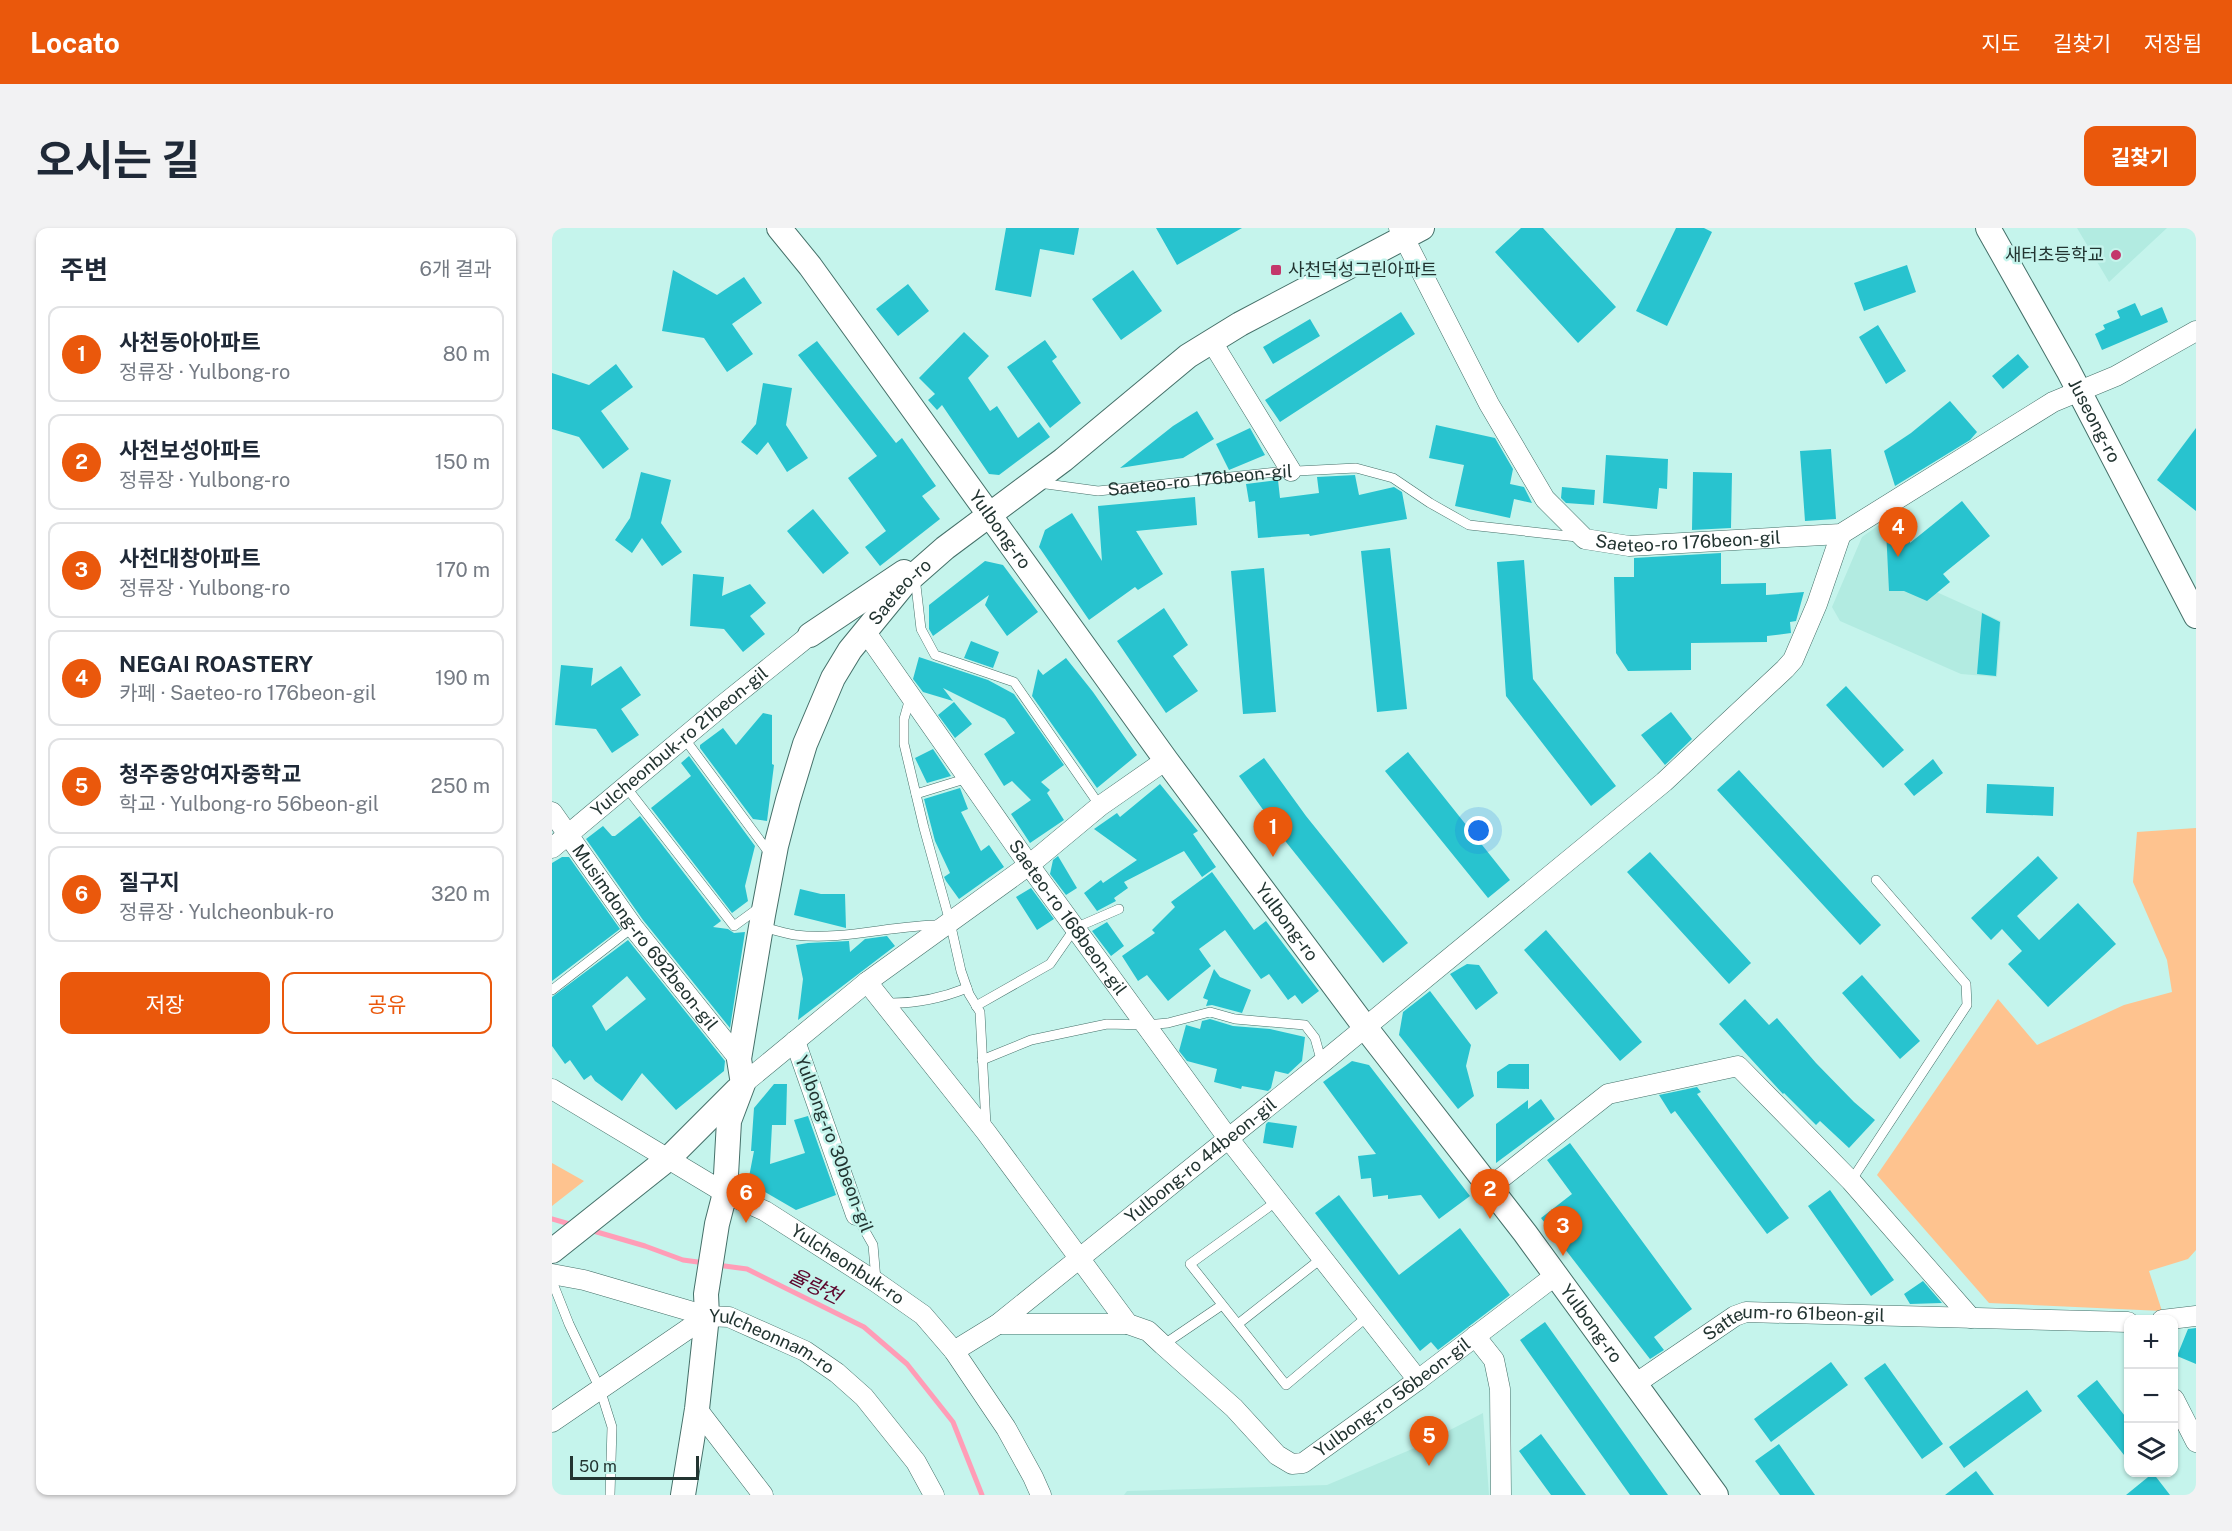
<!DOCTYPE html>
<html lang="ko">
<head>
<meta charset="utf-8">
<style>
  body { margin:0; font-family:"Public Sans","Noto Sans KR",sans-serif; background:#f2f2f3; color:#1f2937 }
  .controls { position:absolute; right:18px; bottom:18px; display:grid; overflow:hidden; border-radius:12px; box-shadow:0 2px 4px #0004 }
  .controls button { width:54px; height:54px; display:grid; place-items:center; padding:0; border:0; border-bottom:2px solid #e0e1e3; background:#fff; color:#1f2937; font:30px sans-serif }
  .scale { position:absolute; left:18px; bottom:15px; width:129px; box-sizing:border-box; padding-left:6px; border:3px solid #223431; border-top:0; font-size:16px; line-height:21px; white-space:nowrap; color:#223431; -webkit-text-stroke:4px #c5f4ec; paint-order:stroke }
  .you { position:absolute; left:927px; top:603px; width:21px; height:21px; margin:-15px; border:4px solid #fff; border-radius:50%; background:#1a73e8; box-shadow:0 0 0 9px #1a73e833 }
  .badge { display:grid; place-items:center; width:39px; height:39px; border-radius:50%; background:#ea580c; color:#fff; font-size:20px; font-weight:700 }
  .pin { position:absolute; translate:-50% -50px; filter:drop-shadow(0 2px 3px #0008) }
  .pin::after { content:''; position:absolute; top:32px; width:21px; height:18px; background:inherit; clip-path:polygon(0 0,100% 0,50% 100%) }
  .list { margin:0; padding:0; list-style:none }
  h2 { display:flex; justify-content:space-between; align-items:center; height:78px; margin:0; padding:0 24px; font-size:26px }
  h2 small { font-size:20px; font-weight:400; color:#747a83 }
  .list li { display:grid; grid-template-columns:39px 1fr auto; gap:18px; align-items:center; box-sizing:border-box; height:96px; margin:0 12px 12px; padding:0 12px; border:2px solid #e0e1e3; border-radius:12px }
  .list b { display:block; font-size:22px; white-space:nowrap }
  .list p { margin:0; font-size:20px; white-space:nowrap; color:#747a83 }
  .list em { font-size:20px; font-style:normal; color:#747a83 }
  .actions { display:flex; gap:12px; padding:18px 24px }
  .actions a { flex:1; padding:14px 0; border:2px solid #ea580c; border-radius:12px; text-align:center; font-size:21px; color:#ea580c }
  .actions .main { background:#ea580c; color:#fff }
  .icon { flex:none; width:33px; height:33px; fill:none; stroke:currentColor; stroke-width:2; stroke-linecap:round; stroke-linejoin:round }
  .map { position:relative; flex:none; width:1644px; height:1267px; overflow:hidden; border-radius:12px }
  header { display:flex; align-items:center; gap:36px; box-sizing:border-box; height:84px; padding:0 30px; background:#ea580c; color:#fff }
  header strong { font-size:28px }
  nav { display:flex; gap:33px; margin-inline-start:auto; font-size:21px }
  .intro { display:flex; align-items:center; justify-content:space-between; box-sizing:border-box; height:144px; padding:0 36px }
  h1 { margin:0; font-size:42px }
  .button { padding:15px 27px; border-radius:12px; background:#ea580c; color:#fff; font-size:21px; font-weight:700 }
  main { display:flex; gap:36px; padding:0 36px }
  aside { flex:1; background:#fff; border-radius:12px; box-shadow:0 2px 4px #0004 }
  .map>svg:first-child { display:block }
</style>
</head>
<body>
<header>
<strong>Locato</strong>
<nav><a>지도</a><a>길찾기</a><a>저장됨</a></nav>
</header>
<div class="intro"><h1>오시는 길</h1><a class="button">길찾기</a></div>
<main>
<aside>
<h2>주변<small>6개 결과</small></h2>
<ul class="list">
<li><span class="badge">1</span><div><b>사천동아아파트</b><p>정류장 · Yulbong-ro</p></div><em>80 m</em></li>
<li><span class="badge">2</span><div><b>사천보성아파트</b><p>정류장 · Yulbong-ro</p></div><em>150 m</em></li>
<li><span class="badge">3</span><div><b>사천대창아파트</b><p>정류장 · Yulbong-ro</p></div><em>170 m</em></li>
<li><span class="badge">4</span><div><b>NEGAI ROASTERY</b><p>카페 · Saeteo-ro 176beon-gil</p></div><em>190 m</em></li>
<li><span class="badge">5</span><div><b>청주중앙여자중학교</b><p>학교 · Yulbong-ro 56beon-gil</p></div><em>250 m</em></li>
<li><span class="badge">6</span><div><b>질구지</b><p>정류장 · Yulcheonbuk-ro</p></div><em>320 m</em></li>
</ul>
<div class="actions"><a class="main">저장</a><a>공유</a></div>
</aside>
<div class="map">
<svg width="1644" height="1267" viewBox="0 0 1644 1267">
  <rect width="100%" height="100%" fill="#c5f4ec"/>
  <path fill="#b2ebe1" d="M1525,0H1615L1557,54Z
    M1351,280L1357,289L1360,353L1449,393L1445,449L1409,446L1288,393L1280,379L1310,309Z
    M931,1185L937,1267H572L575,1263L775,1257L865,1219Z"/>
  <path fill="#fec38f" d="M1644,600V1022L1636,1031L1597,1043L1610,1083L1437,1075L1325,947L1446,771L1485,817L1572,777L1620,764L1615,732L1581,654L1585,604Z
    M0,935L32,953L0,978Z"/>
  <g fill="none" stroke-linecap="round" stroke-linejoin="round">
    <path stroke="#ff9db7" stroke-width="5" d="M0,991L21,997
      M38,1002L93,1018L131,1032L153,1035
      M165,1037L195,1041L312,1099L355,1136L401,1194L430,1267"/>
  </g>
  <path fill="#28c3cf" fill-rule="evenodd" d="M454,0H527L522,27L488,21L479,69L443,62Z
    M604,0H690L625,37Z
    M969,0H991L1064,79L1026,115L943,24Z
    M1124,0H1152L1160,4L1115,98L1084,83Z
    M1355,37L1364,64L1312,83L1302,55Z
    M121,42L165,67L192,49L210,75L180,96L201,126L175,144L152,110L110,103Z
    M581,42L610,83L569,112L540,71Z
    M356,56L377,83L346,108L324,81Z
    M1583,75L1589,88L1610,79L1616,94L1550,122L1543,106L1553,101L1551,97L1568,90L1565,83Z
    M849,84L863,106L728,194L713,172Z
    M758,91L768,108L721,136L711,119Z
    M1326,97L1354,143L1334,156L1307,109Z
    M412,104L437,128L416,150L438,183L445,178L466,210L487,194L498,209L447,247L437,246L390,177L385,182L376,172L383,166L367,150Z
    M493,112L505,129L500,133L529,175L498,200L455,139Z
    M265,113L344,215L350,210L384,258L370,268L388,291L328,338L313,319L334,303L296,250L325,228L246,127Z
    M1466,126L1477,139L1451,161L1440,148Z
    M64,136L81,159L49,183L77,221L51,241L27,209L0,201V145L37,157Z
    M211,155L240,160L234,197L256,230L235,244L216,214L205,227L189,214L204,196Z
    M1398,173L1425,204L1418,212L1343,258L1332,223L1359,205Z
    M645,183L662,211L631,230L568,240L621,198Z
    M884,197L943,210L961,241L958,256L972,259L980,275L962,271L958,290L903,278L912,237L877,230Z
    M698,200L713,227L677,242L664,216Z
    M1644,200V283L1605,252Z
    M1279,221L1284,291L1253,293L1248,223Z
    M1054,227L1116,231L1115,261L1107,260L1105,281L1051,275Z
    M89,244L119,252L109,295L130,324L110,338L90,310L80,325L63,312L78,290Z
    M1141,244L1180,245L1179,300L1140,302Z
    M803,247L807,267L842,259L850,264L855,291L758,308L757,306L706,310L703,273L697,274L694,256L726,252L728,270L767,265L765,249Z
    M1010,259L1043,262L1042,277L1014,275L1009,270Z
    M643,269L645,297L584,303L611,346L586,362L583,359L537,392L487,319L493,302L520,285L550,333L546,278Z
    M1410,273L1438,308L1391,346L1398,354L1375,373L1352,363H1337L1334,301L1357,300L1358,315Z
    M261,281L297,325L271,346L235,303Z
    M838,320L855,481L825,484L809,323Z
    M1169,325V356L1214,355V367L1252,364L1244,393L1238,394L1239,405L1215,408V414L1139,415V442L1076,443L1064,425L1062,349H1082V330Z
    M972,332L981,451L1064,558L1039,578L954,468L945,334Z
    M433,333L451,337L486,384L455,408L433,377L437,367L381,408L377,401V377Z
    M712,340L724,484L691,486L679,343Z
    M141,346L172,349L170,368L198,356L214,375L198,388L213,406L191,424L172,401L138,398Z
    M612,380L636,417L621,428L646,463L614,485L565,413Z
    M1430,385L1448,394L1444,448L1425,446Z
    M419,413L447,424L441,440L412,430Z
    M367,429L436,452L462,466L512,537L489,554L498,562L495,565L512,592L478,615L459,586L479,572L460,553L452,558L432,526L463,505L453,491L391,460L401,473L371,464L361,451Z
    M514,430L541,464L585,527L545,560L480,468L486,441L491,447Z
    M9,437L41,440L39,458L69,438L89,467L69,481L87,507L60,525L44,501L3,497Z
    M1294,458L1352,522L1331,540L1274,477Z
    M402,474L420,496L403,510L386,487Z
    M1119,484L1140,511L1113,537L1089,507Z
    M211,485L220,487V536L222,537L215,593L201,591L148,520V517L171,500L184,517Z
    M381,521L399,548L375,555L363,530Z
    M856,524L958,652L936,670L833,543Z
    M137,528L203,618L193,658L196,673L180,685L99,580L139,548L129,535Z
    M712,530L754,588L856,715L831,735L734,614L687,548Z
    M1381,531L1391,545L1362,568L1352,556Z
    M1187,542L1329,697L1308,717L1165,562Z
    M608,556L646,603L641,606L664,639L650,649L632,623L572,654L576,660L562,670L564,673L545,683L532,665L549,652L551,655L585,632L542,601L565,585L568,589Z
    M1435,556L1502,559L1501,588L1434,585Z
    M408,560L416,581L409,584L429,623L437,617L452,639L407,671L394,653L392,649L398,645L383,613L372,571Z
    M88,588L169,693L161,699L176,701L182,705L193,704L178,800L91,692L34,611L51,598L60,608H63Z
    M1098,624L1199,735L1177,756L1075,644Z
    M506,628L525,660L514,667L498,646L501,632Z
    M1486,628L1506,650L1465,688L1487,712L1526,675L1564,716L1496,779L1456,736L1470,723L1450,701L1439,712L1419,690Z
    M10,629H17L68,701L0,753V635Z
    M660,644L702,702L714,693L767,763L750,776L743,767L736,772L717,746L709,751L673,702L647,721L659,738L616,773L595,747L586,753L570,728L603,705L600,702L623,679L619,674Z
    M479,660L502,691L485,702L464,669Z
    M248,661L269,666H293L294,700L242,687Z
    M555,694L572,718L559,728L540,703Z
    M994,702L1090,814L1068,833L972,722Z
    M335,708L343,718L246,792L251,751L244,717L256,715L297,713L298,724L313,711Z
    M76,712L173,833L172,843L124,882L90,845L70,873L43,853L39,847L32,852L18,832L13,836L0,818V769ZM75,748L94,771L54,803L40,778Z
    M915,736L927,737L946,765L924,782L898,746Z
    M662,741L668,749L699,762L690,785L660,777L654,778L656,772L651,770Z
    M1310,747L1368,813L1348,831L1290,765Z
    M878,763L919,817L914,838L922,868L906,881L847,807L851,784Z
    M1193,771L1217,797L1225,790L1264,835L1302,874L1323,892L1297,920L1268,893L1264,897L1232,865L1231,866L1167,796Z
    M658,791L681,798L718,801L753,809L750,833L736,846L723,843L719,860L716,863L690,858L689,861L662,854L665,841L635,833L627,823L634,797L648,801L650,793Z
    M800,833L817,837L918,968L887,991L869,967L836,971V967L821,969L819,950L809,951L806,928L824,926L771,854Z
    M957,836H977V861L945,860V844Z
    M222,856H235L234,897H220L218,936L253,925L242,892L256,888L284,967L244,982L196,954L202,923H199L202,880Z
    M1145,859L1149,864L1145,866L1237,990L1215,1006L1123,883L1119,886L1107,867Z
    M989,871L1003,891L944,935V896L976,872V881Z
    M716,894L745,898L741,920L711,915L714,896Z
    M1018,915L1140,1081L1102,1109L1112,1122L1098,1131L989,990L1020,966L995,932Z
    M1278,962L1342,1052L1319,1068L1256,978Z
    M787,967L847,1047L908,1000L958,1067L886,1122L879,1114L868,1123L763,985Z
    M1371,1053L1390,1075L1358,1076L1352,1066Z
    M993,1094L1116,1267H1078L968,1112Z
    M1644,1100V1136L1625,1128L1636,1101Z
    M1279,1134L1296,1157L1219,1214L1202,1191Z
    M1333,1135L1391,1216L1370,1231L1312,1150Z
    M1545,1152L1576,1192V1232L1525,1168Z
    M1475,1162L1490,1183L1412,1240L1397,1219Z
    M989,1206L1034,1267H999L967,1223Z
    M1227,1216L1263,1267H1228L1203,1233Z
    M1424,1243L1442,1267H1393Z
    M1601,1245L1618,1267H1574Z"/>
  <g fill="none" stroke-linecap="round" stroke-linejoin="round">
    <defs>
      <g id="service">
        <path id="s1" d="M487,255L546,263L725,244L804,240L841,250L878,275L917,297L1025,309"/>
        <path d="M363,349L369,401L383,427L462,454L548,578"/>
        <path d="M358,470L352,491V516L372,600L398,694L409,743L417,766L428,784L434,897"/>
        <path d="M132,510L218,626"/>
        <path d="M74,559L182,698L208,679"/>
        <path d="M364,566L416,550"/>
        <path d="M211,699C222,702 232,705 243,707C291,713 340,697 388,697"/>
        <path d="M0,762L81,699"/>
        <path d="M334,775C361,776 390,770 415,760"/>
        <path d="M424,778L498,736L523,700L567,681"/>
        <path d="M430,832L479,812L555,796L594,797L616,795L658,784L683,791L753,797L763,810L770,835"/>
        <path d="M1299,953L1415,777L1414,756L1324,652"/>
        <path d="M725,973L638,1036L734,1157L816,1088"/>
        <path d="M304,987L321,1017L324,1052"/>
        <path d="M0,1053L17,1096L48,1161L60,1199L58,1267"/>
        <path d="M686,1096L770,1030"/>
        <path d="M611,1117L670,1077"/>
      </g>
      <g id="minor">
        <path id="s2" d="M847,0L937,176L993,271L1033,311L1077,318L1289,306L1501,174L1564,148L1644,103"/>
        <path d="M660,114L739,243"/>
        <path id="s3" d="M313,403L477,637L676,910L866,1152"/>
        <path id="s4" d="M0,584L81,699L187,831"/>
        <path id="s5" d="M0,620L171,477L258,407"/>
        <path id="s6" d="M315,754L434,904L576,1096L596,1103L611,1117L682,1180L725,1227L740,1236L751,1235L866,1152L1004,1047"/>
        <path d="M243,813L304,987"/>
        <path d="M191,856L315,754L477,637L548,578L614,532"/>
        <path id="s7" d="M0,861L173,965L213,983L324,1054L371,1087L402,1123L454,1200L481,1249L489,1267"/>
        <path d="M938,959L1056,866L1186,838L1299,953L1419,1090"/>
        <path id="s8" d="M0,1046L32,1052L155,1088L177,1089L253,1123L285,1145L312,1169L364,1234L382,1267"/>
        <path d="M1610,1092L1644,1088"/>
        <path d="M446,1096H576"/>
        <path d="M923,1108L942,1132L948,1161L949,1267"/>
        <path id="s9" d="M402,1123L446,1096L770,835L1112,554L1233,441L1241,432L1265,376L1289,306"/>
        <path id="s10" d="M1083,1156L1183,1088L1194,1084L1576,1094"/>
        <path d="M1622,1171L1644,1214"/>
        <path d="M145,1181L211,1267"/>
        <path d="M0,1194L155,1088"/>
      </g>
      <g id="tertiary">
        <path id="s11" d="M227,0L258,38L614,532L813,799L973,1005L1164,1267"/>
        <path id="s12" d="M1436,0L1516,142L1644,388"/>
        <path d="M258,407L352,344"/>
        <path d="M0,1023L117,930L185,862"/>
        <path id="s13" d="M131,1267L145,1181L155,1088L154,1066L165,996L173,965L177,893L191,856L187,831L211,687L224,618L236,572L253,516L281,450L298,422L352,356L393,320L511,232L636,128L688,96L870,0"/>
      </g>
    </defs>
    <use href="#service" stroke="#457069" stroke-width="10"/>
    <use href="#minor" stroke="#457069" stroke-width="21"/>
    <use href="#tertiary" stroke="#457069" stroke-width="26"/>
    <use href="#service" stroke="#fff" stroke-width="9"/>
    <use href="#minor" stroke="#fff" stroke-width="20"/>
    <use href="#tertiary" stroke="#fff" stroke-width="24"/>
  </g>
  <g fill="#c3376b" stroke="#c5f4ec" stroke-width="2">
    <circle cx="1564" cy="27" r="6"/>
    <rect x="718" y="36" width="12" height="12" rx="3"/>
  </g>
  <g text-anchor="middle" stroke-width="5" stroke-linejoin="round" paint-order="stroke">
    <g font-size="18" fill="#223431" stroke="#c5f4ec" text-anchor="end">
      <text x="1552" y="33">새터초등학교</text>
      <text x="736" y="48" text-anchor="start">사천덕성그린아파트</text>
    </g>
    <g font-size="18" fill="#223431" stroke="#c5f4ec">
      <text dy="6" stroke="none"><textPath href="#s12" startOffset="220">Juseong-ro</textPath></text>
      <text dy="6" stroke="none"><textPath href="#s1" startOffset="162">Saeteo-ro 176beon-gil</textPath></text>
      <text dy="6" stroke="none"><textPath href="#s11" startOffset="374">Yulbong-ro</textPath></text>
      <text dy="6" stroke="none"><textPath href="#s2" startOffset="468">Saeteo-ro 176beon-gil</textPath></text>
      <text dy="6" stroke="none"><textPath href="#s13" startOffset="946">Saeteo-ro</textPath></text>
      <text dy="6" stroke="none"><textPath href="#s5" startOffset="166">Yulcheonbuk-ro 21beon-gil</textPath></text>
      <text dy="6" stroke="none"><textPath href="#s3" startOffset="351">Saeteo-ro 168beon-gil</textPath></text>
      <text dy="6" stroke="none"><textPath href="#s11" startOffset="860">Yulbong-ro</textPath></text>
      <text dy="6" stroke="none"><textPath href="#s4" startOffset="156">Musimdong-ro 692beon-gil</textPath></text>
      <text transform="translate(282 916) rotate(69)" y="6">Yulbong-ro 30beon-gil</text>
      <text dy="6" stroke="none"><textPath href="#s9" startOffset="312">Yulbong-ro 44beon-gil</textPath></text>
      <text dy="6" stroke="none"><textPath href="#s7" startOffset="344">Yulcheonbuk-ro</textPath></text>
      <text dy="6" stroke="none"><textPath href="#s11" startOffset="1364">Yulbong-ro</textPath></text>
      <text dy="6" stroke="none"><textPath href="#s10" startOffset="178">Satteum-ro 61beon-gil</textPath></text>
      <text dy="6" stroke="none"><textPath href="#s8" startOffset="231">Yulcheonnam-ro</textPath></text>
      <text dy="6" stroke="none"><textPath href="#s6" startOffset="770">Yulbong-ro 56beon-gil</textPath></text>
    </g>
    <g font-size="20" font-style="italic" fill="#5c042b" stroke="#c5f4ec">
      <text transform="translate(263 1058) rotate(26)" y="7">율량천</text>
    </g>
  </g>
</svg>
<div class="controls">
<button>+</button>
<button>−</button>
<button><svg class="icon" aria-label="layers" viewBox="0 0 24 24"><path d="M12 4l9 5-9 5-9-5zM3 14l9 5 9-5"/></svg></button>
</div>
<div class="scale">50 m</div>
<div class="you"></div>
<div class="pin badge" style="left:721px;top:629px">1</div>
<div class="pin badge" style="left:938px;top:991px">2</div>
<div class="pin badge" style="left:1011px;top:1028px">3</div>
<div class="pin badge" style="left:1346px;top:329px">4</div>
<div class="pin badge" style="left:877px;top:1238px">5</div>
<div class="pin badge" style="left:194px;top:995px">6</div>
</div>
</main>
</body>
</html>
